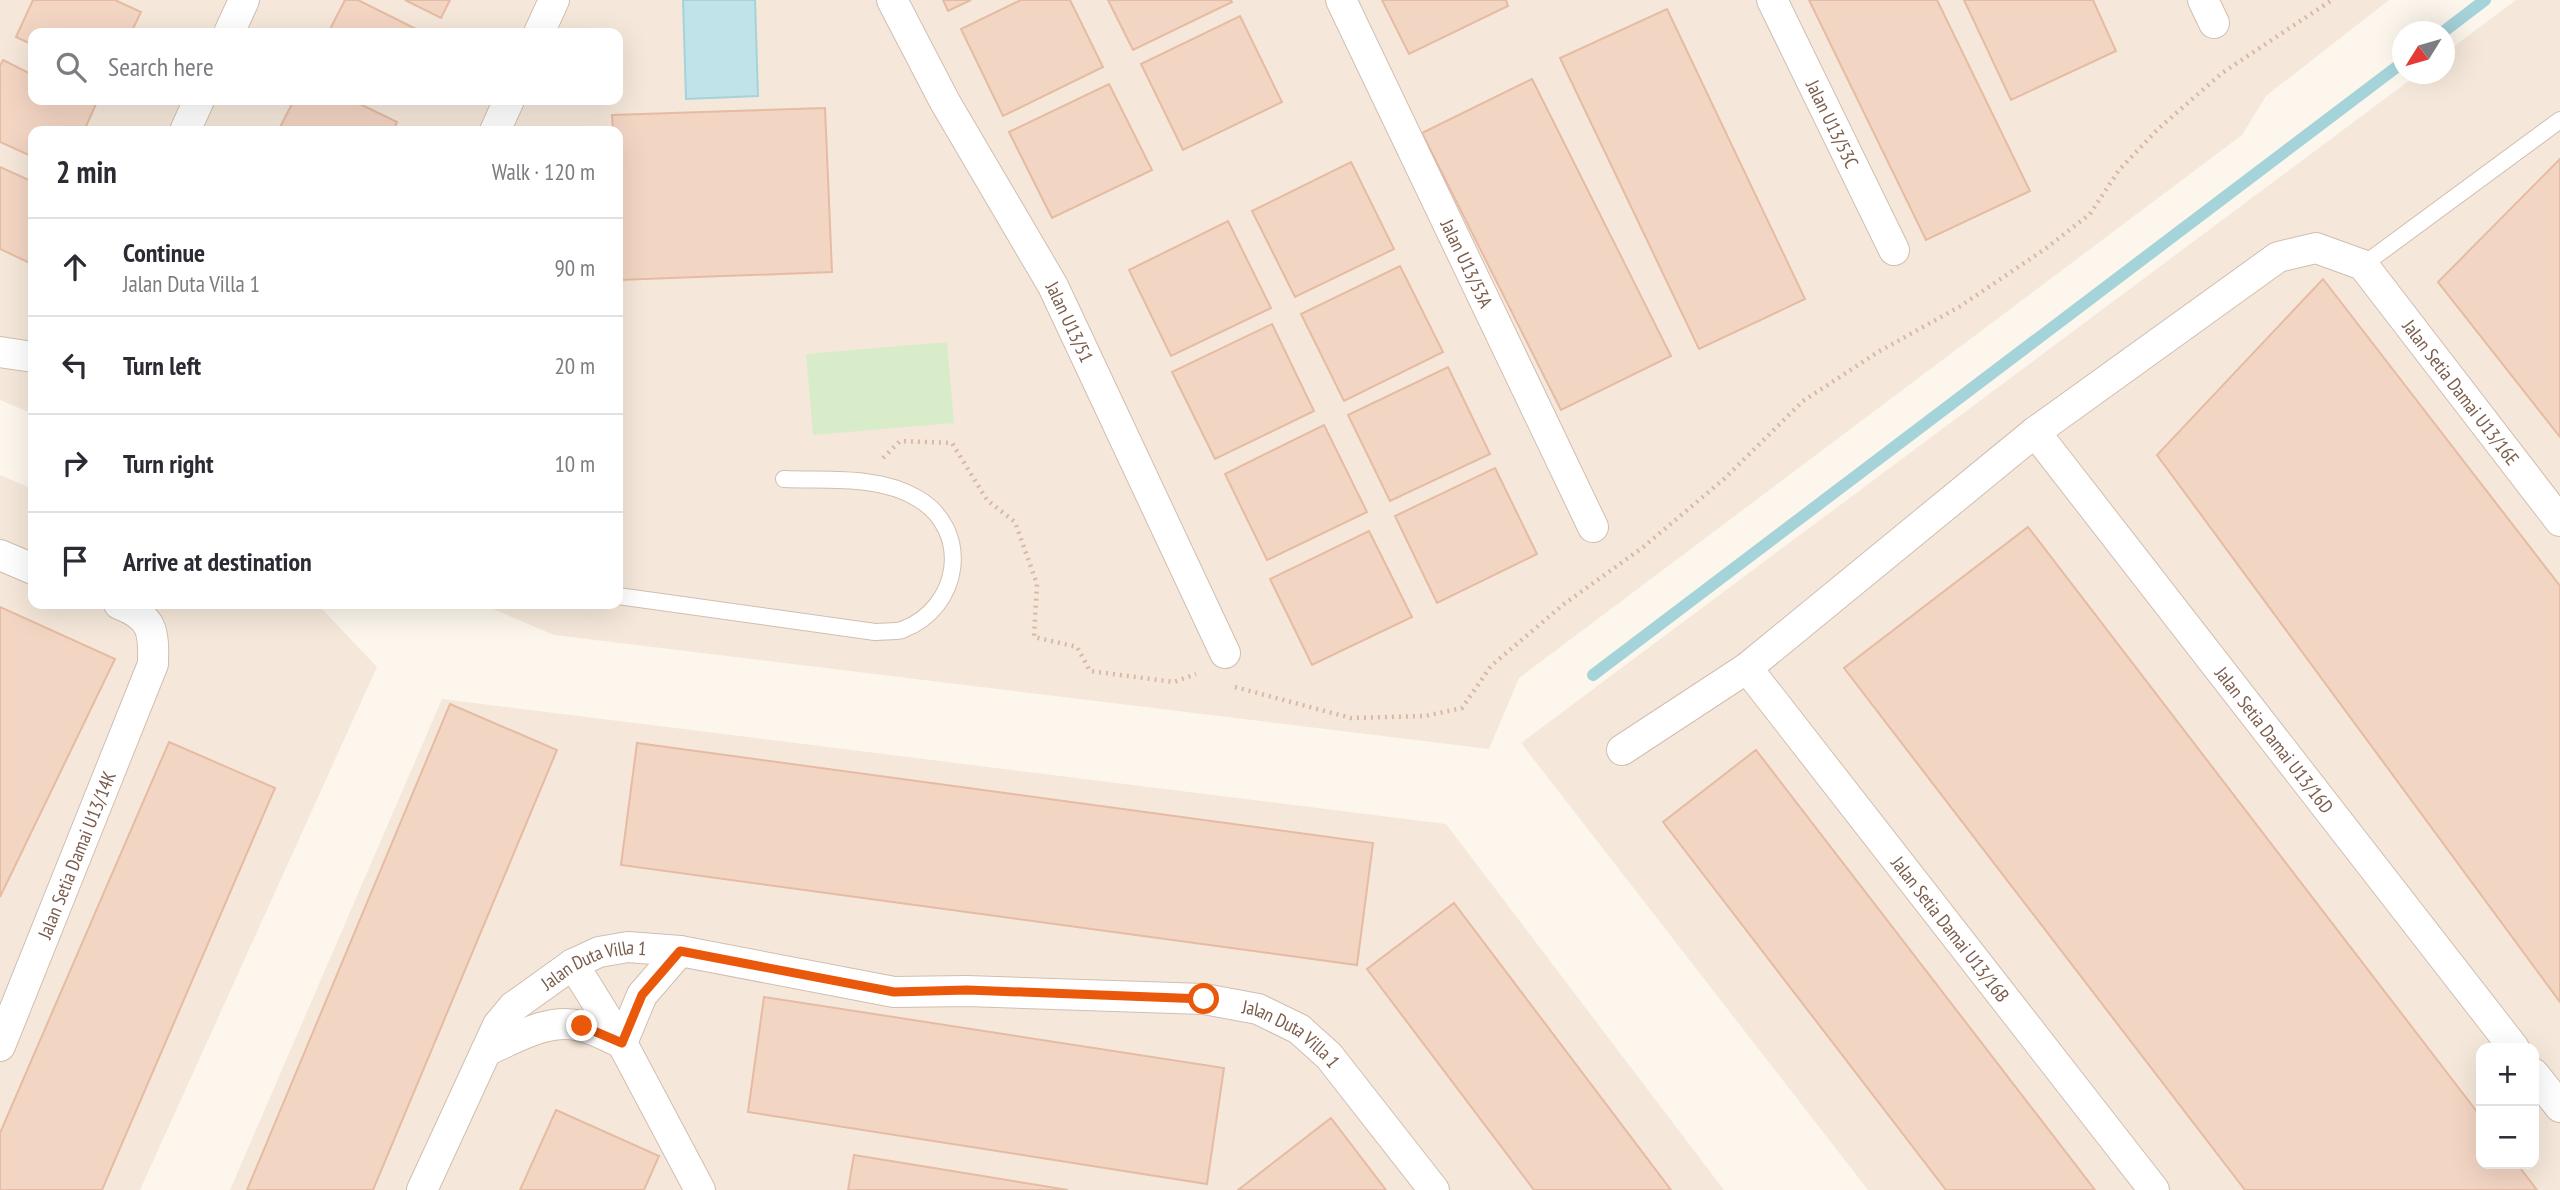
<!DOCTYPE html>
<html lang="en">
<head>
<meta charset="utf-8">
<style>
  body { margin:0; font-family:"PT Sans Narrow",sans-serif; background:#f2f2f3; color:#2b2b33 }
  .controls { position:absolute; right:21px; bottom:21px; display:grid; overflow:hidden; border-radius:14px; box-shadow:0 7px 28px #0002 }
  .controls button { width:63px; height:63px; display:grid; place-items:center; padding:0; border:0; border-bottom:2px solid #e1e1e2; background:#fff; color:#2b2b33; font:35px sans-serif }
  .compass { position:absolute; left:2392px; top:21px; width:63px; height:63px; border-radius:50%; background:#fff; box-shadow:0 7px 28px #0002; rotate:233deg }
  .stop { position:absolute; width:21px; height:21px; margin:-16px; border:5px solid #ea580c; border-radius:50%; background:#fff }
  .stop.end { background:#ea580c; border-color:#fff; box-shadow:0 2px 7px #0008 }
  .list { margin:0; padding:0; list-style:none }
  h2 { display:flex; justify-content:space-between; align-items:center; height:91px; margin:0; padding:0 28px; font-size:30px }
  h2 small { font-size:23px; font-weight:400; color:#7c7c81 }
  .list li { display:grid; grid-template-columns:46px 1fr auto; gap:21px; align-items:center; box-sizing:border-box; height:98px; padding:0 28px; border-top:2px solid #e1e1e2 }
  .list b { display:block; font-size:26px; white-space:nowrap }
  .list p { margin:0; font-size:23px; white-space:nowrap; color:#7c7c81 }
  .list em { font-size:23px; font-style:normal; color:#7c7c81 }
  .icon { flex:none; width:38px; height:38px; fill:none; stroke:currentColor; stroke-width:2; stroke-linecap:round; stroke-linejoin:round }
  .map { position:relative; flex:none; width:2560px; height:1190px; overflow:hidden }
  .search { position:absolute; background:#fff; box-shadow:0 7px 28px #0002; left:28px; top:28px; width:595px; height:77px; display:flex; align-items:center; gap:18px; box-sizing:border-box; padding:0 24px; border-radius:14px; color:#7c7c81; font-size:26px }
  .panel { position:absolute; background:#fff; box-shadow:0 7px 28px #0002; left:28px; top:126px; width:595px; height:483px; border-radius:14px }
  .map>svg:first-child { display:block }
</style>
</head>
<body>
<div class="map">
<svg width="2560" height="1190" viewBox="0 0 2560 1190">
  <rect width="100%" height="100%" fill="#fdf6ec"/>
  <path fill="#f5e8da" fill-rule="evenodd" d="M0,0H2389L2266,96L2242,135L1519,678L1489,749L554,635L481,604H618V131H33V414L0,400ZM33,33H618V100H33Z
    M2516,0H2560V1190H1868L1521,743L2418,74H2444L2445,53ZM2481,1048H2534V1164H2481Z
    M0,475L33,489V604H308L323,610L377,667L140,1190H0Z
    M442,699L1446,824L1724,1190H230Z"/>
  <path fill="#d8ecc9" d="M947,342L954,423L813,435L806,354Z"/>
  <path fill="#bfe3e8" stroke="#a5d3da" stroke-width="2" d="M683,0H755L758,96L686,99Z"/>
  <g fill="none" stroke-linecap="round" stroke-linejoin="round">
    <path stroke="#a5d3da" stroke-width="12" d="M2443,32L2485,0
      M1593,675L2402,63"/>
  </g>
  <path fill="#f3d5c3" stroke="#e6bba3" stroke-width="2" d="M33,0H115L141,12L131,33H33V45L16,37Z
    M345,0H358L424,33H328Z
    M405,0H450L441,18Z
    M943,0H971L948,11Z
    M1021,0H1070L1103,67L1003,116L961,29Z
    M1108,0H1231L1232,2L1133,50Z
    M1382,0H1506L1508,6L1409,54Z
    M1809,0H1937L2030,191L1926,240Z
    M1964,0H2093L2116,51L2011,100Z
    M1667,9L1805,299L1699,349L1560,58Z
    M1240,16L1282,102L1183,150L1141,64Z
    M3,60L33,75V100H87L96,104L84,131H33V157L0,142V66Z
    M1532,79L1671,356L1561,410L1422,133Z
    M1109,84L1152,170L1052,218L1009,132Z
    M294,100H352L397,122L393,131H278Z
    M825,108L832,272L619,280L618,131H613L612,115Z
    M2560,159V437L2438,282Z
    M1351,162L1394,249L1295,297L1252,211Z
    M0,167L33,182L32,264L0,249Z
    M1228,221L1271,308L1171,356L1129,270Z
    M1400,266L1443,352L1344,401L1301,314Z
    M2323,279L2560,586V1002L2157,455Z
    M1272,324L1314,411L1215,459L1172,372Z
    M1448,367L1490,454L1390,501L1348,415Z
    M1324,425L1367,512L1267,560L1225,474Z
    M1495,468L1537,554L1437,603L1395,516Z
    M2028,527L2481,1117V1164H2517L2537,1190H2245L1844,668Z
    M1369,531L1412,617L1312,665L1270,579Z
    M0,607L115,659L0,897Z
    M450,704L557,750L373,1190H247Z
    M169,742L275,788L102,1190H0V1133Z
    M637,743L1373,843L1357,965L621,865Z
    M1756,750L2095,1190H1946L1663,822Z
    M1454,903L1671,1190H1534L1367,969Z
    M764,997L1224,1068L1207,1184L748,1112Z
    M556,1110L659,1156L644,1190H520Z
    M1331,1118L1386,1190H1238Z
    M854,1155L1068,1190H848Z"/>
  <g fill="none" stroke-linecap="round" stroke-linejoin="round">
    <defs>
      <path id="service" d="M2363,265L2560,120
        M618,596L875,632C884,631 895,632 902,630C961,608 972,530 917,498C878,475 827,481 784,479"/>
      <g id="minor">
        <path id="s1" d="M892,0L945,102L1053,286L1225,653"/>
        <path id="s2" d="M1341,0L1593,527"/>
        <path id="s3" d="M1772,0L1894,250"/>
        <path d="M2203,0L2214,23"/>
        <path d="M229,33L244,0"/>
        <path d="M539,33L554,0"/>
        <path d="M185,131L199,100"/>
        <path d="M495,131L509,100"/>
        <path d="M0,352L33,357"/>
        <path id="s4" d="M2035,432L2514,1048"/>
        <path d="M0,555L33,569"/>
        <path id="s5" d="M1747,668L2154,1190"/>
        <path id="s6" d="M1622,750L1747,668L2035,432L2278,257L2316,248L2363,265L2560,521"/>
        <path d="M573,964L622,1043L700,1190"/>
        <path id="s7" d="M0,1046L153,664C154,631 153,617 119,604"/>
        <path d="M486,1051C514,1039 549,1017 581,1026C595,1029 608,1037 622,1043L642,995L680,951"/>
        <path d="M2534,1074L2560,1107"/>
        <path id="s8" d="M422,1190L498,1025L513,1007L573,964L599,952L628,947L680,951L894,992L967,991L1204,999L1258,1009L1299,1029L1329,1056L1434,1190"/>
      </g>
    </defs>
    <use href="#service" stroke="#d1beb0" stroke-width="18"/>
    <use href="#minor" stroke="#d1beb0" stroke-width="32"/>
    <path stroke="#d9b8a5" stroke-width="4.5" stroke-dasharray="2 5" stroke-linecap="butt" d="M883,458L900,441L952,443L987,500L1015,522L1037,584L1034,637L1077,647L1090,671L1174,682L1196,674
      M1235,687L1351,718L1425,716L1462,708L1491,666L1564,604L1642,548L1724,479L1803,401L1878,352L1959,307L2045,249L2090,214L2119,170L2158,129L2222,73L2332,0"/>
    <use href="#service" stroke="#fff" stroke-width="16"/>
    <use href="#minor" stroke="#fff" stroke-width="30"/>
  </g>
  <g fill="none" stroke-linecap="round" stroke-linejoin="round">
    <path stroke="#ea580c" stroke-width="9" d="M582,1026L622,1043L642,995L680,951L894,992L967,990L1204,999"/>
  </g>
  <g text-anchor="middle" stroke-width="5" stroke-linejoin="round" paint-order="stroke">
    <g font-size="19" fill="#7a5c4d" stroke="#fffaf3">
      <text dy="7" stroke="none"><textPath href="#s3" startOffset="138">Jalan U13/53C</textPath></text>
      <text dy="7" stroke="none"><textPath href="#s2" startOffset="292">Jalan U13/53A</textPath></text>
      <text dy="7" stroke="none"><textPath href="#s1" startOffset="368">Jalan U13/51</textPath></text>
      <text dy="7" stroke="none"><textPath href="#s6" startOffset="1071">Jalan Setia Damai U13/16E</textPath></text>
      <text dy="7" stroke="none"><textPath href="#s4" startOffset="390">Jalan Setia Damai U13/16D</textPath></text>
      <text dy="7" stroke="none"><textPath href="#s7" startOffset="206">Jalan Setia Damai U13/14K</textPath></text>
      <text dy="7" stroke="none"><textPath href="#s5" startOffset="331">Jalan Setia Damai U13/16B</textPath></text>
      <text dy="7" stroke="none"><textPath href="#s8" startOffset="299">Jalan Duta Villa 1</textPath></text>
      <text dy="7" stroke="none"><textPath href="#s8" startOffset="1013">Jalan Duta Villa 1</textPath></text>
    </g>
  </g>
</svg>
<div class="controls">
<button>+</button>
<button>−</button>
</div>
<svg class="compass" viewBox="-18 -18 36 36"><path d="M0-13l5 13h-10z" fill="#e53935"/><path d="M0 13l5-13h-10z" fill="#7c7c81"/></svg>
<div class="stop" style="left:1204px;top:999px"></div>
<div class="stop end" style="left:582px;top:1026px"></div>
<div class="search"><svg class="icon" aria-label="search" viewBox="0 0 24 24"><circle cx="10" cy="10" r="6"/><path d="M15 15l6 6"/></svg>Search here</div>
<section class="panel">
<h2>2 min<small>Walk · 120 m</small></h2>
<ul class="list">
<li><svg class="icon" aria-label="ahead" viewBox="0 0 24 24"><path d="M12 20V5M6 11l6-6 6 6"/></svg><div><b>Continue</b><p>Jalan Duta Villa 1</p></div><em>90 m</em></li>
<li><svg class="icon" aria-label="left" viewBox="0 0 24 24"><path d="M17 20v-9H6M10 6l-5 5 5 5"/></svg><div><b>Turn left</b></div><em>20 m</em></li>
<li><svg class="icon" aria-label="right" viewBox="0 0 24 24"><path d="M7 20v-9h11M14 6l5 5-5 5"/></svg><div><b>Turn right</b></div><em>10 m</em></li>
<li><svg class="icon" aria-label="arrive" viewBox="0 0 24 24"><path d="M6 21V4h12l-3 4 3 4H6"/></svg><div><b>Arrive at destination</b></div></li>
</ul>
</section>
</div>
</body>
</html>
